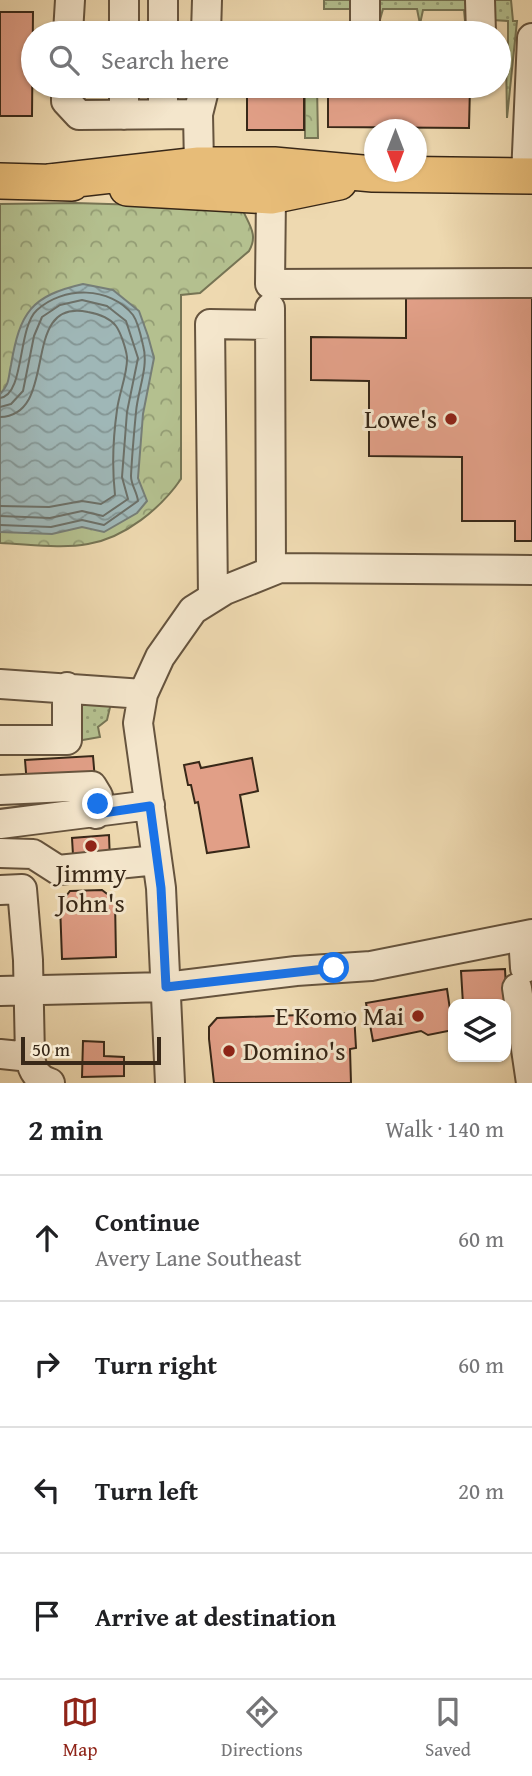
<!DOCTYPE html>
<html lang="en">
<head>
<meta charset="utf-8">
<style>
  body { margin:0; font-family:"Gentium Book Plus",serif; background:#f6f6f6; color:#202124 }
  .controls { position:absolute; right:21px; bottom:21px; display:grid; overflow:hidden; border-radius:14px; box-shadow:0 2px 5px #0004 }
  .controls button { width:63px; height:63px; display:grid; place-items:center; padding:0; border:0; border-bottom:2px solid #e0e0e0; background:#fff; color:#202124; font:35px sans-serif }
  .compass { position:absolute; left:364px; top:119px; width:63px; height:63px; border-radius:50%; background:#fff; box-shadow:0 2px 5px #0004; rotate:180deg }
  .scale { position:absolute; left:21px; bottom:18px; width:140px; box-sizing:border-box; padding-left:7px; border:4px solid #382818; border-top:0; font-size:19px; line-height:24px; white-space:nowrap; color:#382818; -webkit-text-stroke:5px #f4e6cc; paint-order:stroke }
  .stop { position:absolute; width:21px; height:21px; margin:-16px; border:5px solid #1a73e8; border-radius:50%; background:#fff }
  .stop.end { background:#1a73e8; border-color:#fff; box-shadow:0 2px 7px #0008 }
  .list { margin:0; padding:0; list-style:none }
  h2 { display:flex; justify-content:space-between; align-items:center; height:91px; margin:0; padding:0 28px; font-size:30px }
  h2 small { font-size:23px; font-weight:400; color:#757577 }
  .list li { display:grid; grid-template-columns:46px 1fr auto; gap:21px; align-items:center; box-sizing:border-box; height:126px; padding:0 28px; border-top:2px solid #e0e0e0 }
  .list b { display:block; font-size:26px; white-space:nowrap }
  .list p { margin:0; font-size:23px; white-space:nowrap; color:#757577 }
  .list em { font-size:23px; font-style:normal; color:#757577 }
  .icon { flex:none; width:38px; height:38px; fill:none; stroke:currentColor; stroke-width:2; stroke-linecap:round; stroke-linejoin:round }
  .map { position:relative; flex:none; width:532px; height:1083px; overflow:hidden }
  .search { position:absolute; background:#fff; box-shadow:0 2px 5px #0004; left:21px; right:21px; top:21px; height:77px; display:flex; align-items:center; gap:18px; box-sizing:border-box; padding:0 24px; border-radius:38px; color:#757577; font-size:26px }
  .sheet { height:595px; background:#fff }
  nav { display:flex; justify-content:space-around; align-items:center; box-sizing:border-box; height:98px; border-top:2px solid #e0e0e0; background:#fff; font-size:19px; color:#757577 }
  nav a { display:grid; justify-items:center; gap:4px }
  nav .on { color:#8f2418 }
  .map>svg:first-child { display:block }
</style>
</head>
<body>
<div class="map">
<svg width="532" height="1083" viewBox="0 0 532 1083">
  <defs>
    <pattern id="grass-dots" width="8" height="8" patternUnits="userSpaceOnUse" patternTransform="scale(1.75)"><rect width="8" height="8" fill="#b4c08f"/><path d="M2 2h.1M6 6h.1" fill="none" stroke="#939c74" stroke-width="1.8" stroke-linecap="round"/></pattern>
    <pattern id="forest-crowns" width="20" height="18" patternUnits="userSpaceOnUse" patternTransform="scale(1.75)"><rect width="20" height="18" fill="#b4c08f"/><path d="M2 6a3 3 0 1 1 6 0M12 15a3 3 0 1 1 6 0" fill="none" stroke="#939c74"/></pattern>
    <pattern id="water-waves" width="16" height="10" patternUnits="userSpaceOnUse" patternTransform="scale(1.75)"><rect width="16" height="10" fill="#9fb7b7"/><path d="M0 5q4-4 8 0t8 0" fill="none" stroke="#839594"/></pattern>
  </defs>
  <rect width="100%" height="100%" fill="#eed9b0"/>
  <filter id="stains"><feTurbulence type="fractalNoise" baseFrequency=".00286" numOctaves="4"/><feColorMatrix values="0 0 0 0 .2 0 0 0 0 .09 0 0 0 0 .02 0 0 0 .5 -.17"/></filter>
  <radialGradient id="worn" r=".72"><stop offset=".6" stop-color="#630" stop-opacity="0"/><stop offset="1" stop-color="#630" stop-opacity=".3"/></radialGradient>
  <path fill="url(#grass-dots)" stroke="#767454" stroke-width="2" d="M324,0H356L353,22L350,9H324Z
    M378,0H470L468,23L465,21L464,10H423L420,24L417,9H383L379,23Z
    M492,0H511L513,21H517L507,118L506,57L499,56V50H508V21L493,20Z
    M112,699L107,720L98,727L100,737L77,741L79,701Z"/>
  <path fill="url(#forest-crowns)" stroke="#767454" stroke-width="2" d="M305,86H317L318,138H305Z
    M75,203L242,208C248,224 259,234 249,251L200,293L181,295V479C161,508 125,538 88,544C61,549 28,544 0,543V204Z"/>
  <path fill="url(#water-waves)" stroke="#767e77" stroke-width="2" d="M83,284L113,290L139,311L148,336L154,358L143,414L138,478L147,501L137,513L104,532L82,527L52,534L0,532V394C10,384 8,378 11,365C20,312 31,296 83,284Z"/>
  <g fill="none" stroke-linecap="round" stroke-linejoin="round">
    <path stroke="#6c7068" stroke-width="2" d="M0,398C25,395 17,328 37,310C63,286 110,286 133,315C138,322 141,336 143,345C149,367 138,389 136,412C134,433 132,455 131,476C131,485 137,492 138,501L104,525L82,520L51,527L0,525
      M0,407L11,404L23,391L34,336L42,317L60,305L82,300L107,306L126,321L138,358L127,412L122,477L128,499L103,516L82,511L50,518L0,516
      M0,417C61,415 18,297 88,312C99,314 110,318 116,326C121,333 126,349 127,357C128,373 119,393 117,410C113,438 112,468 115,495L101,504L82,501L49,507L0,506"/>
  </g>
  <path fill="#e19f87" stroke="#382818" stroke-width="2" d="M0,12H33L32,116H0Z
    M247,86H304V130H247Z
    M328,86H470L469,128L328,127Z
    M406,297H532V541H515V521H462V457L369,456V381L311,380V337L406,338Z
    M93,756L95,780L27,785L25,760Z
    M252,758L258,791L240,795L249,847L207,853L198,802L195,803L191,785H188L184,765L199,762L201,768Z
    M109,835L110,862L73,855L72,838Z
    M102,890L115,900L116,957L62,959L60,904L70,891Z
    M505,969L508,1024H506V1004H463L461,971Z
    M447,989L453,1030L428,1035L421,1031L373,1041L366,1003Z
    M354,1013L356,1048L350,1049L351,1083H214L209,1039V1027L217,1018Z
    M83,1041L104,1042V1056L124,1057V1076L82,1077Z"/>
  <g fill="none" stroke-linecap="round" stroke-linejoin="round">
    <defs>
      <path id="minor" d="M124,0V33
        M365,0V33
        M480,0L481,33
        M68,33L70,0
        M163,33V0
        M206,33L207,0
        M66,86V101L79,115L198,114L205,86
        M124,86V115
        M163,114V86
        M198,114L199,165
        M526,176L532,38
        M271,196L270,284L532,283
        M270,308L271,571
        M213,597L210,324L270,325
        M0,684L143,694
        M0,740H67V687
        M0,790L92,786L98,796L96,814
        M0,824L150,805
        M0,853L33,854L58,870L157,860
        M0,890L22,889L28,960L30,1057L0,1054
        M523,936L525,968
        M517,988L531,1083
        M0,991L166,987L296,971L371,966L532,934
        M30,1057C32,1070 37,1079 50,1083
        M170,1083L161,888L138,723L143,694L160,657L193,610L225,590L280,568L532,570"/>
      <path id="major" d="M0,181L72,183
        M50,182L199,165H274L373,174L532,176
        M127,188L271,196L339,182"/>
    </defs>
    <use href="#minor" stroke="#66543e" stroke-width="32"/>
    <use href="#major" stroke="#382818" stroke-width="38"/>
    <use href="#minor" stroke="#f4e6cc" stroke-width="28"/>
    <use href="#major" stroke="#e7bc78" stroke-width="35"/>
  </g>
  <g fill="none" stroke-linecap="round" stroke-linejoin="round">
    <path stroke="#1a73e8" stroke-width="9" d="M98,804L96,814L150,806L161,888L166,987L334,968"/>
  </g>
  <g fill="#8f2418" stroke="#f4e6cc" stroke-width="2.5">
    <circle cx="451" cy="419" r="7"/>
    <circle cx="91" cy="846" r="7"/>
    <circle cx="418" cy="1016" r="7"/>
    <circle cx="229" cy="1051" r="7"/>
  </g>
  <g text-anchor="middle" stroke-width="6" stroke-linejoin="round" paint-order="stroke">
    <g font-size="26" fill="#382818" stroke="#f4e6cc" text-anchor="end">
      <text x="437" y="428">Lowe's</text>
      <text x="91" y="882" text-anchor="middle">Jimmy<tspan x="91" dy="30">John's</tspan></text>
      <text x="404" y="1025">E Komo Mai</text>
      <text x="243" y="1060" text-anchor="start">Domino's</text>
    </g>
  </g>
  <rect width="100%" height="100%" filter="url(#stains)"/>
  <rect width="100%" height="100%" fill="url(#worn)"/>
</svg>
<div class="controls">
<button><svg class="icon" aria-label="layers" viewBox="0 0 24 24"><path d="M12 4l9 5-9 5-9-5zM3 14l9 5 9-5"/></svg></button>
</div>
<svg class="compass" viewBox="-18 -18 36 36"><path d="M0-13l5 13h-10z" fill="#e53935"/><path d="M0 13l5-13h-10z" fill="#757577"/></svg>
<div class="scale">50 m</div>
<div class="stop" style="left:334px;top:968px"></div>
<div class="stop end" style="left:98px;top:804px"></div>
<div class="search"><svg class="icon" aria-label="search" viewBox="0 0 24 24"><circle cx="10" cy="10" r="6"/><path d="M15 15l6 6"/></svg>Search here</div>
</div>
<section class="sheet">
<h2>2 min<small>Walk · 140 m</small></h2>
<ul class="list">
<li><svg class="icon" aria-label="ahead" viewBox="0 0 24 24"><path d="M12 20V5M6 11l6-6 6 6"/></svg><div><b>Continue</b><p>Avery Lane Southeast</p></div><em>60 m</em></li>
<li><svg class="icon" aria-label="right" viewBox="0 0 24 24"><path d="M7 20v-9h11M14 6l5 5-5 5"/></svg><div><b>Turn right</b></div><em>60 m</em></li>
<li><svg class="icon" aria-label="left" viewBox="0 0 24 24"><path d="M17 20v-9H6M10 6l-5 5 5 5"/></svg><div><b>Turn left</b></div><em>20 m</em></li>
<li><svg class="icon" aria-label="arrive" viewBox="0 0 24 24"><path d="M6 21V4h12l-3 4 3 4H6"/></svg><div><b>Arrive at destination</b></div></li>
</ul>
</section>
<nav>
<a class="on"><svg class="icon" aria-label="map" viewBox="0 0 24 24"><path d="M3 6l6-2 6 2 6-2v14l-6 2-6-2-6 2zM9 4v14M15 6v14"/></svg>Map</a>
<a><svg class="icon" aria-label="directions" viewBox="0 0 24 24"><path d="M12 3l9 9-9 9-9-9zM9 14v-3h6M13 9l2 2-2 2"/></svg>Directions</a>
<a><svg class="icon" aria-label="saved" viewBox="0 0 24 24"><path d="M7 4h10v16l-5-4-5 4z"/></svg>Saved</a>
</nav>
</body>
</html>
